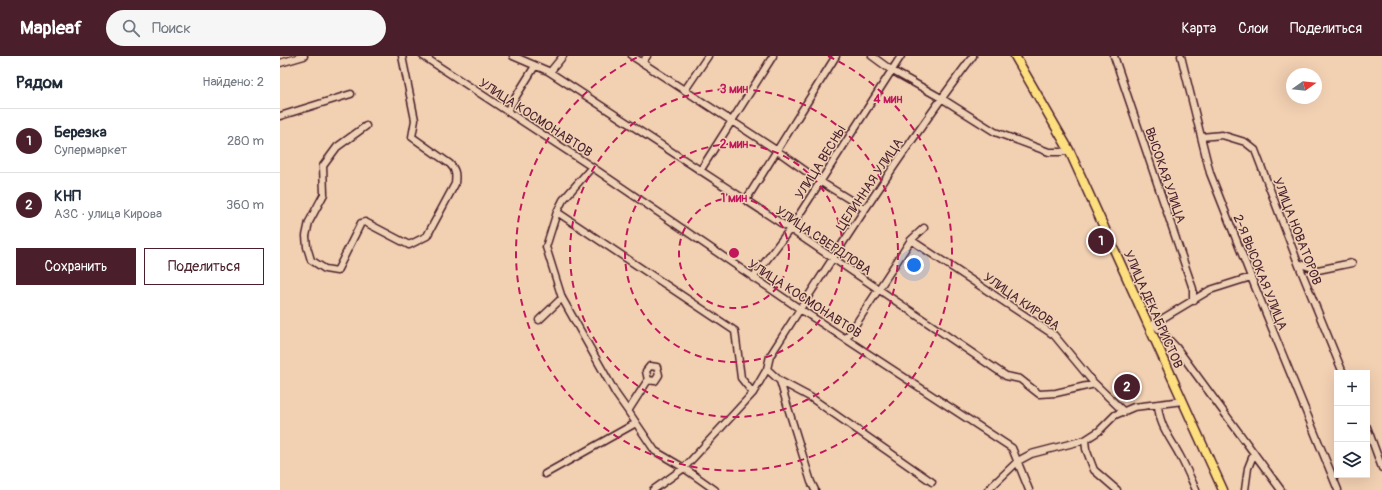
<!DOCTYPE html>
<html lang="ru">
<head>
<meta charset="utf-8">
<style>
  body { margin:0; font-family:Pangolin,sans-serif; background:#f6f6f7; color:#1f2937 }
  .controls { position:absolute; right:12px; bottom:12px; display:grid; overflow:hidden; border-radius:0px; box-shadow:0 4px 16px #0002 }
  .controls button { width:36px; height:36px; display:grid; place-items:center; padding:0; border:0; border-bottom:1px solid #e0e1e3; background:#fff; color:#1f2937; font:20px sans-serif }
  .compass { position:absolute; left:1006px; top:12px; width:36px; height:36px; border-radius:50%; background:#fff; box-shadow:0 4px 16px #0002; rotate:75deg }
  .you { position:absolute; left:634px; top:209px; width:14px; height:14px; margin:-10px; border:3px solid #fff; border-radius:50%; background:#1a73e8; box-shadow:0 0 0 6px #1a73e833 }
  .badge { display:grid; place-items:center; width:26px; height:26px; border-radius:50%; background:#4a1f2b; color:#fff; font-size:13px; font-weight:700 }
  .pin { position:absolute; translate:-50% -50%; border:2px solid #fff; box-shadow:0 1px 4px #0006 }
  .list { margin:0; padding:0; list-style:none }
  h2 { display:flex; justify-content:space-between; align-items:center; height:52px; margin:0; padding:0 16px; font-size:17px }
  h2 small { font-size:13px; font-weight:400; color:#747a83 }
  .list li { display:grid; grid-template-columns:26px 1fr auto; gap:12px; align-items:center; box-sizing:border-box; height:64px; padding:0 16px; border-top:1px solid #e0e1e3 }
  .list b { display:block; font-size:15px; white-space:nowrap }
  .list p { margin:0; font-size:13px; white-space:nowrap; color:#747a83 }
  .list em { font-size:13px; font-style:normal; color:#747a83 }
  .actions { display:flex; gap:8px; padding:12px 16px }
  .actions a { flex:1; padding:9px 0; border:1px solid #4a1f2b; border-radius:0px; text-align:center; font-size:14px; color:#4a1f2b }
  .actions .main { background:#4a1f2b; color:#fff }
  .icon { flex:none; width:22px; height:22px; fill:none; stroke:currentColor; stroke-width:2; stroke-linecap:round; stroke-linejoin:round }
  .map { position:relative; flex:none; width:1102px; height:434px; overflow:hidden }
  header { display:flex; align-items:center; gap:24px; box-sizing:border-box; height:56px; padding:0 20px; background:#4a1f2b; color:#fff }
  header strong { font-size:19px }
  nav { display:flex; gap:22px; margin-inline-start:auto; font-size:14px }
  .search { width:280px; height:36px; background:#f6f6f7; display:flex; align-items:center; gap:10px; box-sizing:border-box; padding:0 14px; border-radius:22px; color:#747a83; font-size:15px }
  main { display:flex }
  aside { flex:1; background:#fff }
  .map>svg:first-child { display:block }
</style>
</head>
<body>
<header>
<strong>Mapleaf</strong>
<div class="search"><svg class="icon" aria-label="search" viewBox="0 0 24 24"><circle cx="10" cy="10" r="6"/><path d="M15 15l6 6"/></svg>Поиск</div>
<nav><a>Карта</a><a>Слои</a><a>Поделиться</a></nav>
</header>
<main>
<aside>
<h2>Рядом<small>Найдено: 2</small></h2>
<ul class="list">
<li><span class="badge">1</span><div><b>Березка</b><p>Супермаркет</p></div><em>280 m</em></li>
<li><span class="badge">2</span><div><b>КНП</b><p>АЗС · улица Кирова</p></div><em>360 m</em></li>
</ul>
<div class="actions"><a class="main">Сохранить</a><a>Поделиться</a></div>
</aside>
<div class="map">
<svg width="1102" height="434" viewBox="0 0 1102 434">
  <rect width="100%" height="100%" fill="#f2d0b2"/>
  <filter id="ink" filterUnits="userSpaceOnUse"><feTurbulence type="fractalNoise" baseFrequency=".025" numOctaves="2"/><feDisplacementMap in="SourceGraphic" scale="8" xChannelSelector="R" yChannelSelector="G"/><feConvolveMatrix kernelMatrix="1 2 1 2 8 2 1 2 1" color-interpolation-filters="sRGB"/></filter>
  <g filter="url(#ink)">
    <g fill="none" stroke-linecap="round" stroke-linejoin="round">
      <defs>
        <path id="minor" d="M143,0L312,111L520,253L732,392L749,434
          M233,0L268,15L510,173L726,320L740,323L759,338L776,337L815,328
          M352,0L496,94L541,126L585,153
          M592,0L611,14L661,42L715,76L769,96H781L789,94
          M834,0L913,233V245
          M901,0L930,117L971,221L1058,434
          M0,7L24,0
          M362,7L367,0
          M270,16L283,0
          M405,34L428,0
          M227,55L255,10
          M0,60L71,38
          M86,70L57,91L43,110L44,138L29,166L26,180L27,191L31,204L45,213L57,215L81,167L85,166L129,189L147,180L175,128C176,119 176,114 170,108L132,81L135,64L122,0
          M921,81L942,79L965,86L975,94L1018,207L1063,317
          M312,111L283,144L277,156L266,191L282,242L336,338L348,355L368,324L366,315L370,310L377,311L379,319L375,325L368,324
          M420,115L493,0
          M466,144L556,0
          M277,156L455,275L461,322L473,337
          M631,184L774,279L813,326L844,356
          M1018,207L1038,214L1072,207
          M473,222L510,173L621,0
          M259,264L282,242
          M874,268L896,291L1001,434
          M870,270L930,234L971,221
          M566,283L631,184L644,172
          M487,313L500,325L530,341L652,426
          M500,325L509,355L531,426L535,434
          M878,348C879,370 890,381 900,400C906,411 911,423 916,434
          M348,355L375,395L404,412L435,434
          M1087,371L1102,412
          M265,418L356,367
          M373,434L404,412L473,337L487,313L490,300C555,198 620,97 693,0
          M708,434L738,405L751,398L805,384
          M837,434L814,414L806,393L805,384L819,375L835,359L854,351L903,345
          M965,434L968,412L974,397"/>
        <path id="major" d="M735,0L789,94L943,434"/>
      </defs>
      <use href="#minor" stroke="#4a1f2b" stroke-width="9"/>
      <use href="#major" stroke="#4a1f2b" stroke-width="11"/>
      <use href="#minor" stroke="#efd2b6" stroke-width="6"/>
      <use href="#major" stroke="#fddf80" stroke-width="8"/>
    </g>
  </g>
  <g fill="none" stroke="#c2185b" stroke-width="2" stroke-dasharray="7 5">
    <circle cx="454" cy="197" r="55"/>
    <circle cx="454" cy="197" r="109"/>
    <circle cx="454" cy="197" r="164"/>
    <path d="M548 0A218 218 0 1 1 360 0"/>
  </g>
  <g text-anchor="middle" stroke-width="3" stroke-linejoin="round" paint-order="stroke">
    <g font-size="13" fill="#4a1f2b" stroke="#efd2b6">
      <text transform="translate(256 61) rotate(33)" y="5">УЛИЦА КОСМОНАВТОВ</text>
      <text transform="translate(540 106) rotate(-58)" y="5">УЛИЦА ВЕСНЫ</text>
      <text transform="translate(886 119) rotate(71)" y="5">ВЫСОКАЯ УЛИЦА</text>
      <text transform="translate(589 128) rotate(-56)" y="5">ЦЕЛИННАЯ УЛИЦА</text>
      <text transform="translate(1018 175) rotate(69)" y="5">УЛИЦА НОВАТОРОВ</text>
      <text transform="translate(544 184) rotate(34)" y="5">УЛИЦА СВЕРДЛОВА</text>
      <text transform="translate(981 216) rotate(68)" y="5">2-Я ВЫСОКАЯ УЛИЦА</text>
      <text transform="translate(525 242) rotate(33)" y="5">УЛИЦА КОСМОНАВТОВ</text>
      <text transform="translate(742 245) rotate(35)" y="5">УЛИЦА КИРОВА</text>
      <text transform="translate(874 253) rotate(66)" y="5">УЛИЦА ДЕКАБРИСТОВ</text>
    </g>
  </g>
  <circle cx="454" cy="197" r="6" fill="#c2185b" stroke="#efd2b6" stroke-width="2"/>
  <g font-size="12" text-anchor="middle" font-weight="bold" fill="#c2185b" stroke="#efd2b6" stroke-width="3" stroke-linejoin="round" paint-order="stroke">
    <text x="454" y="37">3 мин</text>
    <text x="608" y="47">4 мин</text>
    <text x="454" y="92">2 мин</text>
    <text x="454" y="146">1 мин</text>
  </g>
</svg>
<div class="controls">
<button>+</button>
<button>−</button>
<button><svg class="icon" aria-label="layers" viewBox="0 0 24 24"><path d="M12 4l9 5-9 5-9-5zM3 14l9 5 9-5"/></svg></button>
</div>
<svg class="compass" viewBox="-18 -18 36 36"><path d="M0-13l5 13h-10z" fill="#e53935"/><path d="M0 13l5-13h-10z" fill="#747a83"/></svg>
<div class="you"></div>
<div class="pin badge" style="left:821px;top:185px">1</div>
<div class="pin badge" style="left:847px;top:331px">2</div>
</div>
</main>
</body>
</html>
